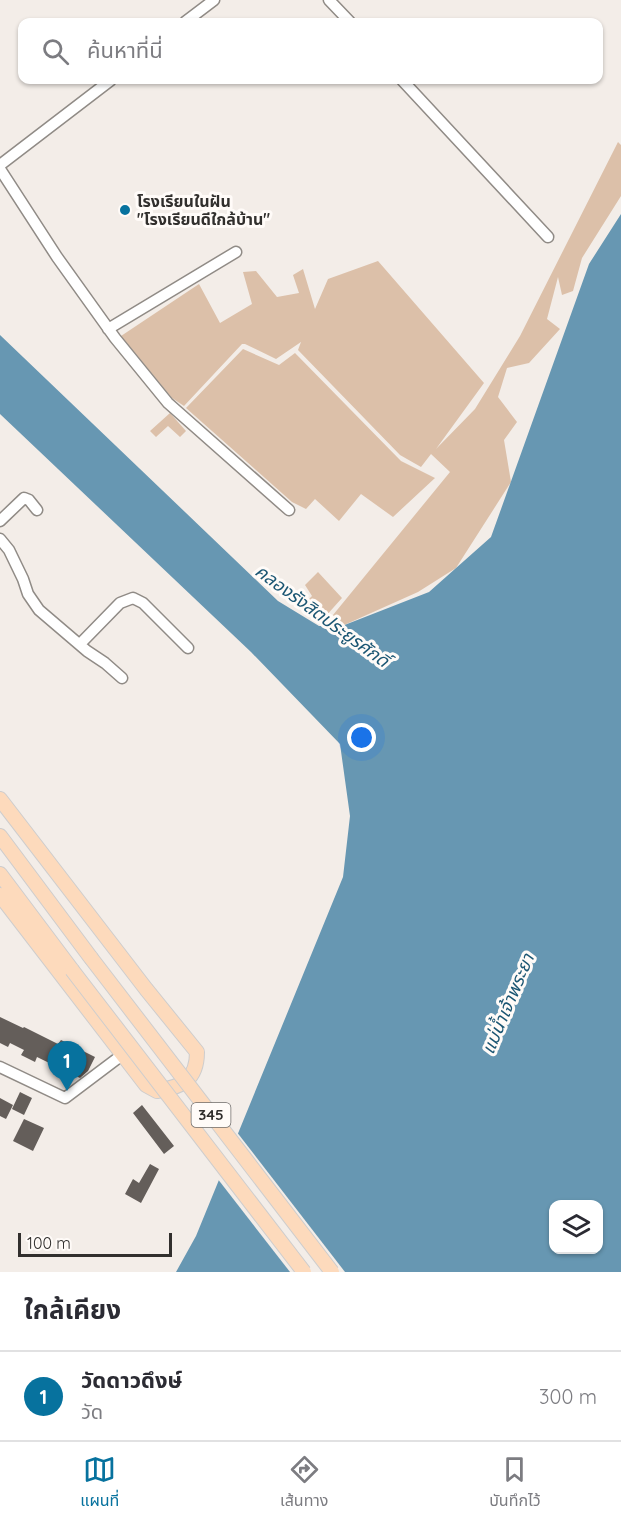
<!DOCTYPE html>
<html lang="th">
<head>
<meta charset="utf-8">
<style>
  body { margin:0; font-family:Quicksand,"Noto Sans Thai",sans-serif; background:#f7f7f7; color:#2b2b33 }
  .controls { position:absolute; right:18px; bottom:18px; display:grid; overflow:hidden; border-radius:12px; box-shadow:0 2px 4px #0004 }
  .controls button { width:54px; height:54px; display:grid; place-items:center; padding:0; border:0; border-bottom:2px solid #e1e1e2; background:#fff; color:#2b2b33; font:30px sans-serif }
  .scale { position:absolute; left:18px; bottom:15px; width:154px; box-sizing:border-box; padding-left:6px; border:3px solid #312f2d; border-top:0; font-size:16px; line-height:21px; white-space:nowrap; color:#312f2d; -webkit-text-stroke:4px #fffbf8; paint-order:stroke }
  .you { position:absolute; left:362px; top:738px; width:21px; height:21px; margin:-15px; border:4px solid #fff; border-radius:50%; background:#1a73e8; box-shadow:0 0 0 9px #1a73e833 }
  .badge { display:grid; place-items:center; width:39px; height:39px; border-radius:50%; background:#07729e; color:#fff; font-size:20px; font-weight:700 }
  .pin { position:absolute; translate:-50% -50px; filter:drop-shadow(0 2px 3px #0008) }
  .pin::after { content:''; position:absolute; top:32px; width:21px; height:18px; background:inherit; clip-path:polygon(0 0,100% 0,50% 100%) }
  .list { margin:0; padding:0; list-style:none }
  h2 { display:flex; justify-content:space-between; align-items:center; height:78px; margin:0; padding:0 24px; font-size:26px }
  h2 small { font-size:20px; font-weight:400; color:#7c7c81 }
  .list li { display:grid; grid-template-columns:39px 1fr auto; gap:18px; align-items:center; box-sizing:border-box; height:90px; padding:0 24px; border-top:2px solid #e1e1e2 }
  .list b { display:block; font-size:22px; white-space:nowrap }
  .list p { margin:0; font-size:20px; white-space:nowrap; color:#7c7c81 }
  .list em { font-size:20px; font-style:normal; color:#7c7c81 }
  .icon { flex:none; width:33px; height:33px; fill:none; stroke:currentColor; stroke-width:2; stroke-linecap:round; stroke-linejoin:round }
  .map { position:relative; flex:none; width:621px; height:1272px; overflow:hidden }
  .search { position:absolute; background:#fff; box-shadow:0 2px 4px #0004; left:18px; right:18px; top:18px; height:66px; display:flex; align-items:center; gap:15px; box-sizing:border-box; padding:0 21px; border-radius:12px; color:#7c7c81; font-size:22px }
  .sheet { height:168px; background:#fff }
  nav { display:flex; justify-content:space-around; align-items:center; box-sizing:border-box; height:84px; border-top:2px solid #e1e1e2; background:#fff; font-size:16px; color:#7c7c81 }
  nav a { display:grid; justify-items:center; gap:3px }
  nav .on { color:#07729e }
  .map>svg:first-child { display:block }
</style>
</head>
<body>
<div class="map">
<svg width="621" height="1272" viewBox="0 0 621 1272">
  <rect width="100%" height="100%" fill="#f3ede8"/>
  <path fill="#dcc0a9" d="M618,142L621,145V196L582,258L573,291L562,295L558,277L547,319L560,329L529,363L507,368L498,397L517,422L504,440L511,482L456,568L418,592L342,626L333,615L450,472L431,454L421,467L400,455L298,350L301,342L276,359L245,344H242L184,406L172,398L121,336L199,284L220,323L252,304L243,272L256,271L277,297L299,293L293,275L303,269L315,309L328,279L378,261L484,383L436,449L475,409L520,336Z
    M243,349L279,365L295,353L401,461L435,478L393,517L361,494L339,521L315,499L306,509L292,502L186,408Z
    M170,413L186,431L180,437L168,426L156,437L150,431Z
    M318,572L342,598L325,617L304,604L312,596L305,585Z"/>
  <path fill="#6797b2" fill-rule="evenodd" d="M621,214V1272H176L196,1236L343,877L350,816L340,744L251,652L0,414V335L278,601L319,626H342L429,592L491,537L589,264ZM554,1204H598V1250H554Z"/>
  <path fill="#f3ede8" d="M236,1131L345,1272H290L217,1178Z"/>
  <path fill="#645e5a" d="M0,1017L23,1028L24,1027L58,1044L61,1040L95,1057L88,1071L80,1078L37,1057L35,1062L21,1055L24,1050L10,1043L8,1047L0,1043Z
    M20,1092L32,1098L24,1115L12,1109Z
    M0,1098L13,1105L6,1119L0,1116Z
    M142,1105L174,1146L164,1154L133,1113Z
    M24,1119L44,1128L33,1151L13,1141Z
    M150,1164L159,1169L141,1203L125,1194L133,1179L139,1183Z"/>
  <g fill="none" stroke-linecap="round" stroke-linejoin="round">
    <defs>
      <path id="minor" d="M329,0L350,22
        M185,22L214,0
        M402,80L548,237
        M0,165L111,80
        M0,169L57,257L115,338L168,403L289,510
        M108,329L236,252
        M0,521L24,498L29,500L37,510
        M0,539L9,550L23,579L28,594L39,610L87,651L105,663L122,678
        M80,644L120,603L133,598L143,603L188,648
        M0,1067L65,1098L122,1055"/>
      <path id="major" d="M0,799L146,989L197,1052C197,1080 182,1087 157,1091L146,1085L0,895
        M0,836L91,958
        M0,874L72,970"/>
    </defs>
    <use href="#minor" stroke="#908b86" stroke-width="13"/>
    <use href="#major" stroke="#cecdcd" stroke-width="16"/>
    <use href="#minor" stroke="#fff" stroke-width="10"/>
    <use href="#major" stroke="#fddabc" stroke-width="14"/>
    <defs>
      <path id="major-bridge" d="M91,958L332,1272
        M72,970L304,1272"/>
    </defs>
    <use href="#major-bridge" stroke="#cecdcd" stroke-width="16" stroke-linecap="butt"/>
    <use href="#major-bridge" stroke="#fddabc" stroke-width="14"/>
  </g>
  <circle fill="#07729e" stroke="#fffbf8" stroke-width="2" cx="125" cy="210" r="6"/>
  <g text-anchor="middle" stroke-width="6" stroke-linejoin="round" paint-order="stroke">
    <rect fill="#fffbf8" stroke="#6f6c6a" stroke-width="1.5" x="191.5" y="1103" width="39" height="24" rx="4.5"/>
    <g font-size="15" font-weight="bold" fill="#312f2d">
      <text x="211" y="1120">345</text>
    </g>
    <g font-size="16" font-weight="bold" fill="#312f2d" stroke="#fffbf8" text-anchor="start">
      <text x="137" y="207">โรงเรียนในฝัน<tspan x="137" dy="18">"โรงเรียนดีใกล้บ้าน"</tspan></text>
    </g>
    <g font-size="18" font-style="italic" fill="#1b5673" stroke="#fffbf8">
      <text transform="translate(322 616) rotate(36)" y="6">คลองรังสิตประยูรศักดิ์</text>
      <text transform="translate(508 1004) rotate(-67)" y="6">แม่น้ำเจ้าพระยา</text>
    </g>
  </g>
</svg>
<div class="controls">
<button><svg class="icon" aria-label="layers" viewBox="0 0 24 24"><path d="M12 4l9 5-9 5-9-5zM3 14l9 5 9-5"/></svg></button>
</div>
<div class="scale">100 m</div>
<div class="you"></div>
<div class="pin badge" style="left:67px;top:1091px">1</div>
<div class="search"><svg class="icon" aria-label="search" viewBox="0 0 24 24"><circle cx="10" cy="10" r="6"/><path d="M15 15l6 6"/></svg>ค้นหาที่นี่</div>
</div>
<section class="sheet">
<h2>ใกล้เคียง<small></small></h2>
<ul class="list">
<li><span class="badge">1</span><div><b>วัดดาวดึงษ์</b><p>วัด</p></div><em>300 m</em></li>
</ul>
</section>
<nav>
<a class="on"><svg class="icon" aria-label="map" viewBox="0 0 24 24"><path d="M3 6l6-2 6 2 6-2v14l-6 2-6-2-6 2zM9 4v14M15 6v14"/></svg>แผนที่</a>
<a><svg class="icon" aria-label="directions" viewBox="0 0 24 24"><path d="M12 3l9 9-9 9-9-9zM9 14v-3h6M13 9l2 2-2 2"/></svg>เส้นทาง</a>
<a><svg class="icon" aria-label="saved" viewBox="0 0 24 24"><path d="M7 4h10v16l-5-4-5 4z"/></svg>บันทึกไว้</a>
</nav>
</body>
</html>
